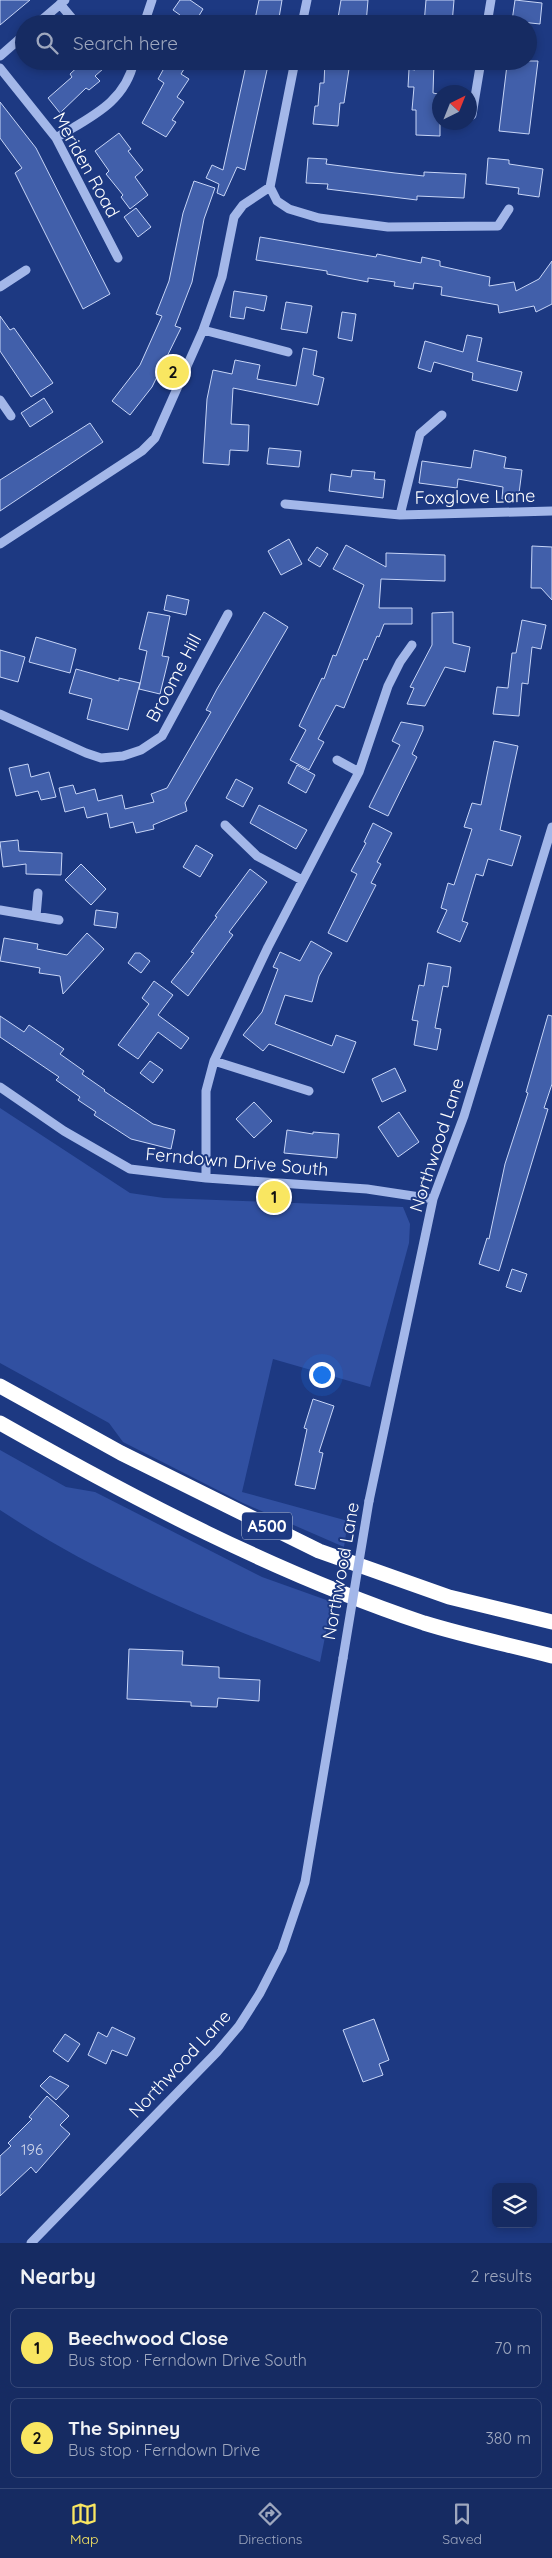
<!DOCTYPE html>
<html lang="en">
<head>
<meta charset="utf-8">
<style>
  body { margin:0; font-family:Quicksand,sans-serif; background:#1f3368; color:#f1f3f6 }
  .controls { position:absolute; right:15px; bottom:15px; display:grid; overflow:hidden; border-radius:8px; box-shadow:0 2px 8px #0003 }
  .controls button { width:45px; height:45px; display:grid; place-items:center; padding:0; border:0; border-bottom:1px solid #354777; background:#162b62; color:#f1f3f6; font:25px sans-serif }
  .compass { position:absolute; left:432px; top:85px; width:45px; height:45px; border-radius:50%; background:#162b62; box-shadow:0 2px 8px #0003; rotate:43deg }
  .you { position:absolute; left:321px; top:1374px; width:18px; height:18px; margin:-12px; border:4px solid #fff; border-radius:50%; background:#1a73e8; box-shadow:0 0 0 8px #1a73e833 }
  .badge { display:grid; place-items:center; width:32px; height:32px; border-radius:50%; background:#f9e661; color:#111; font-size:16px; font-weight:700 }
  .pin { position:absolute; translate:-50% -50%; border:2px solid #fff; box-shadow:0 1px 5px #0006 }
  .list { margin:0; padding:0; list-style:none }
  h2 { display:flex; justify-content:space-between; align-items:center; height:65px; margin:0; padding:0 20px; font-size:21px }
  h2 small { font-size:16px; font-weight:400; color:#9ea7be }
  .list li { display:grid; grid-template-columns:32px 1fr auto; gap:15px; align-items:center; box-sizing:border-box; height:80px; margin:0 10px 10px; padding:0 10px; border:1px solid #354777; border-radius:8px }
  .list b { display:block; font-size:19px; white-space:nowrap }
  .list p { margin:0; font-size:16px; white-space:nowrap; color:#9ea7be }
  .list em { font-size:16px; font-style:normal; color:#9ea7be }
  .icon { flex:none; width:28px; height:28px; fill:none; stroke:currentColor; stroke-width:2; stroke-linecap:round; stroke-linejoin:round }
  .map { position:relative; flex:none; width:552px; height:2243px; overflow:hidden }
  .search { position:absolute; background:#162b62; box-shadow:0 2px 8px #0003; left:15px; right:15px; top:15px; height:55px; display:flex; align-items:center; gap:12px; box-sizing:border-box; padding:0 18px; border-radius:28px; color:#9ea7be; font-size:19px }
  .sheet { height:245px; background:#162b62 }
  nav { display:flex; justify-content:space-around; align-items:center; box-sizing:border-box; height:70px; border-top:1px solid #354777; background:#162b62; font-size:14px; color:#9ea7be }
  nav a { display:grid; justify-items:center; gap:2px }
  nav .on { color:#f9e661 }
  .map>svg:first-child { display:block }
</style>
</head>
<body>
<div class="map">
<svg width="552" height="2243" viewBox="0 0 552 2243">
  <rect width="100%" height="100%" fill="#1d3982"/>
  <path fill="#3150a1" d="M0,1108L130,1193L164,1198L403,1207L410,1224L409,1243L370,1387L273,1359L242,1492L348,1521L344,1547L243,1503L123,1442L109,1423L0,1363Z
    M0,1450L66,1487L95,1492L262,1577L332,1602L320,1662C210,1622 98,1575 0,1510Z"/>
  <path fill="#415faa" stroke="#c7d5f7" d="M0,0H30L0,25Z
    M180,0H190L203,9L194,24H174L180,15L173,10Z
    M259,0H282L278,24H254Z
    M341,0H368L366,24H337Z
    M426,0H454L452,24H424Z
    M515,0L542,3L540,24L512,21Z
    M84,61H112L95,76L100,81L89,90L86,88L60,113L48,98L72,77L70,74Z
    M168,61H189L181,74L189,79L177,97L184,102L172,120L176,122L166,137L142,123L164,83L158,79Z
    M247,61H269L245,170L237,167L224,196L217,193L219,184L206,178L212,165L223,170Z
    M325,61L350,62L344,103H340L338,126L313,124L315,106H318L320,83H324Z
    M416,61H434L433,93L438,94L437,116H440V136L416,135V110H412L414,87H408L409,69L415,70Z
    M510,61H538L529,134L499,131L507,65H510Z
    M0,102L36,148L110,294L83,309L15,173L22,168L0,138Z
    M119,133L131,149L128,151L143,170L135,177L148,195L130,209L121,197L123,195L106,174L109,171L95,151Z
    M308,158L327,159L326,164L395,173L424,176V172L466,174L464,198L417,196V200L327,189L328,184L306,183Z
    M488,158L509,160V164L543,169L539,197L518,194L519,188L486,184Z
    M194,181L215,188L204,219L192,282L175,326L181,328L152,387L130,415L112,401L140,365L162,316L156,314L169,281L183,213Z
    M136,208L151,227L138,237L124,217Z
    M260,237L376,257L377,254L421,263L422,257L440,261V266L490,277L489,286L514,282L516,291L539,279L552,261V304L536,312L534,306L499,313L498,305L441,295L442,287L414,283L413,289L394,286L395,282L368,278V282L327,274V271L256,260Z
    M234,291L267,296L264,311L246,307L244,319L230,317Z
    M286,302L312,306L307,333L281,329Z
    M342,312L356,314L352,341L338,338Z
    M0,316L10,330L14,328L53,383L31,397L0,351Z
    M467,335L482,338L477,361L522,372L517,391L472,380L473,373L434,362L431,372L418,368L425,341L463,352Z
    M303,348L317,351L313,375L324,378L318,405L233,388L231,424L249,425L248,451L230,450L229,465L203,463L207,399L213,370L232,374L235,360L260,365L257,379L296,386Z
    M44,398L53,412L30,427L21,413Z
    M90,423L103,442L0,511V480Z
    M269,448L301,451L299,467L267,464Z
    M474,450L506,457L504,468L522,470L518,501L502,499L503,487L458,479L457,488L419,483L422,461L471,468Z
    M352,470L375,472L374,479L385,480L383,498L329,491L331,474L351,477Z
    M289,539L302,564L281,575L268,551Z
    M346,545L386,567V553L445,555V581L381,579L379,608H412V624H384L379,637L377,636L367,660L364,659L344,708L336,705L318,739L324,742L309,770L290,760L306,730L299,726L322,678L324,679L333,655L336,656L364,585L333,569Z
    M532,546L552,547V600L541,588H531Z
    M317,547L328,554L320,567L308,560Z
    M167,595L189,600L186,615L164,610Z
    M148,612L170,616L162,656L169,657L160,694L139,689L147,651L139,649Z
    M264,612L288,627L185,803L187,811L153,825L154,829L136,833L133,822L110,828L107,813L87,818L84,807L65,812L59,788L73,785L76,794L95,789L98,801L122,795L125,809L154,802L151,794L167,788L211,712L206,710L217,689Z
    M453,612V643L470,647L465,672L445,667L425,706L407,704L414,688L410,687L432,645V613Z
    M522,620L546,625L541,649L532,647L528,684L522,683L519,716L493,714L497,687L508,688L512,653H516Z
    M36,637L76,649L70,673L29,662Z
    M0,650L25,657L18,682L0,677Z
    M76,669L119,681V678L140,683L128,730L87,719L92,699L69,693Z
    M401,722L423,726V730L412,754L417,757L388,816L369,807L400,745L392,741Z
    M494,741L518,746L500,830L521,836L512,866L488,859L483,876L476,874L462,921L468,923L460,942L437,932L447,910L441,908L448,883L454,885L472,829L464,827L472,803L481,805Z
    M28,764L31,777L49,772L56,797L41,800L38,791L16,796L9,768Z
    M297,765L315,775L306,793L288,783Z
    M236,779L253,788L243,807L226,798Z
    M259,805L307,830L296,849L250,823Z
    M373,823L392,833L377,862L381,864L371,883L376,885L347,942L328,933L357,874L351,871L366,843L364,842Z
    M18,840L19,851L62,853L61,875L26,874V864L3,867L0,842Z
    M196,845L213,855L200,877L183,867Z
    M81,864L106,889L91,905L65,880Z
    M250,869L267,882L229,932L233,935L188,996L171,982L194,953L191,952L217,917L215,916Z
    M96,910L118,913L116,928L94,925Z
    M87,933L104,949L63,994L60,976L39,973L40,968L0,961L4,938L38,944L37,949L67,955Z
    M311,941L332,953L319,976L312,1002L285,995L275,1024L332,1046L336,1035L356,1042L344,1073L269,1044L263,1051L243,1035L262,1012L278,969L273,967L280,952L300,961Z
    M135,953H140L150,961L141,973L128,963Z
    M428,963L451,967L448,987L443,986L435,1028L441,1029L437,1050L414,1045L418,1021L412,1020L419,985L424,986Z
    M154,981L173,995L158,1015L189,1038L181,1049L158,1032L138,1059L118,1045L149,1004L142,998Z
    M548,1015L552,1016V1084L544,1108L548,1109L499,1271L479,1264L487,1238L489,1239L505,1164L528,1093L526,1092Z
    M0,1016L24,1032L29,1025L64,1049L60,1054L84,1071L82,1074L105,1090L104,1091L153,1124L175,1130L171,1149L131,1139L94,1115L96,1112L78,1100L80,1097L56,1080L59,1077L0,1037Z
    M150,1061L163,1070L153,1083L140,1073Z
    M395,1068L406,1091L382,1102L372,1079Z
    M254,1102L272,1121L254,1138L236,1119Z
    M399,1112L419,1142L398,1157L378,1127Z
    M287,1130L313,1134V1132L339,1134L337,1158L284,1153Z
    M512,1269L527,1274L521,1292L506,1287Z
    M313,1399L334,1406L319,1452L323,1453L315,1489L295,1485L307,1429L304,1428Z
    M129,1649L183,1651L182,1665L219,1667V1678L260,1680L259,1701L218,1698L217,1707L191,1706V1702L127,1699Z
    M374,2019L389,2060L379,2064L383,2075L363,2082L343,2030Z
    M112,2027L135,2038L127,2056L112,2050L106,2064L88,2055L98,2032L107,2037Z
    M65,2034L80,2044L68,2062L53,2051Z
    M50,2076L69,2086L56,2100L40,2086Z
    M47,2096L69,2116L60,2125L70,2134L36,2173L31,2167L0,2196V2156L11,2146L8,2143L32,2119L29,2117Z"/>
  <g fill="none" stroke-linecap="round" stroke-linejoin="round">
    <path stroke="#a3b7e9" stroke-width="9" d="M60,4L75,22
      M37,24L65,0
      M144,24L152,0
      M302,24L307,0
      M487,24L491,0
      M0,56L24,35
      M0,68L56,138L118,258
      M472,115L481,61
      M56,138C90,117 125,103 134,61
      M270,187L277,201L289,209L319,218L388,227L498,226L509,209
      M0,287L26,270
      M203,330L288,352
      M0,400L11,416
      M285,504L400,515L552,511
      M400,515L420,434L442,415
      M0,544L142,451L155,438L203,330L222,277L234,217L243,205L270,187L295,61
      M0,714L86,753L101,758L123,756L141,750L162,736L228,614
      M337,760L359,772
      M225,825L257,856L302,880
      M0,910L59,920
      M36,916L38,893
      M214,1061L309,1091
      M0,1087L64,1131L130,1169L206,1178L367,1189L433,1199
      M206,1178V1091L214,1061L268,947L359,772L388,686L400,662L412,645
      M369,1501L433,1199L464,1116L552,827
      M31,2243L217,2052L239,2026L260,1993L282,1950L305,1882L343,1658"/>
    <path stroke="#fff" stroke-width="15" d="M0,1386L121,1453L319,1551L449,1597L552,1622
      M0,1423C136,1500 275,1573 424,1623C466,1636 510,1645 552,1656"/>
    <path stroke="#a3b7e9" stroke-width="9" d="M343,1658L369,1501"/>
  </g>
  <g text-anchor="middle" stroke-width="4" stroke-linejoin="round" paint-order="stroke">
    <g font-size="15" fill="#d0d7ea">
      <text x="32" y="2155">196</text>
    </g>
    <rect fill="#1d3982" stroke="#bbc4da" stroke-width="1" x="242" y="1512.5" width="50" height="27" rx="4"/>
    <g font-size="16" font-weight="bold" fill="#fff">
      <text x="267" y="1532">A500</text>
    </g>
    <g font-size="18" fill="#fff" stroke="#1d3982">
      <text transform="translate(86 165) rotate(61)" y="6">Meriden Road</text>
      <text transform="translate(475 497) rotate(-1)" y="6">Foxglove Lane</text>
      <text transform="translate(174 678) rotate(-62)" y="6">Broome Hill</text>
      <text transform="translate(437 1145) rotate(-72)" y="6">Northwood Lane</text>
      <text transform="translate(237 1162) rotate(5)" y="6">Ferndown Drive South</text>
      <text transform="translate(341 1571) rotate(-80)" y="6">Northwood Lane</text>
      <text transform="translate(180 2064) rotate(-47)" y="6">Northwood Lane</text>
    </g>
  </g>
</svg>
<div class="controls">
<button><svg class="icon" aria-label="layers" viewBox="0 0 24 24"><path d="M12 4l9 5-9 5-9-5zM3 14l9 5 9-5"/></svg></button>
</div>
<svg class="compass" viewBox="-18 -18 36 36"><path d="M0-13l5 13h-10z" fill="#e53935"/><path d="M0 13l5-13h-10z" fill="#9ea7be"/></svg>
<div class="you"></div>
<div class="pin badge" style="left:274px;top:1197px">1</div>
<div class="pin badge" style="left:173px;top:372px">2</div>
<div class="search"><svg class="icon" aria-label="search" viewBox="0 0 24 24"><circle cx="10" cy="10" r="6"/><path d="M15 15l6 6"/></svg>Search here</div>
</div>
<section class="sheet">
<h2>Nearby<small>2 results</small></h2>
<ul class="list">
<li><span class="badge">1</span><div><b>Beechwood Close</b><p>Bus stop · Ferndown Drive South</p></div><em>70 m</em></li>
<li><span class="badge">2</span><div><b>The Spinney</b><p>Bus stop · Ferndown Drive</p></div><em>380 m</em></li>
</ul>
</section>
<nav>
<a class="on"><svg class="icon" aria-label="map" viewBox="0 0 24 24"><path d="M3 6l6-2 6 2 6-2v14l-6 2-6-2-6 2zM9 4v14M15 6v14"/></svg>Map</a>
<a><svg class="icon" aria-label="directions" viewBox="0 0 24 24"><path d="M12 3l9 9-9 9-9-9zM9 14v-3h6M13 9l2 2-2 2"/></svg>Directions</a>
<a><svg class="icon" aria-label="saved" viewBox="0 0 24 24"><path d="M7 4h10v16l-5-4-5 4z"/></svg>Saved</a>
</nav>
</body>
</html>
